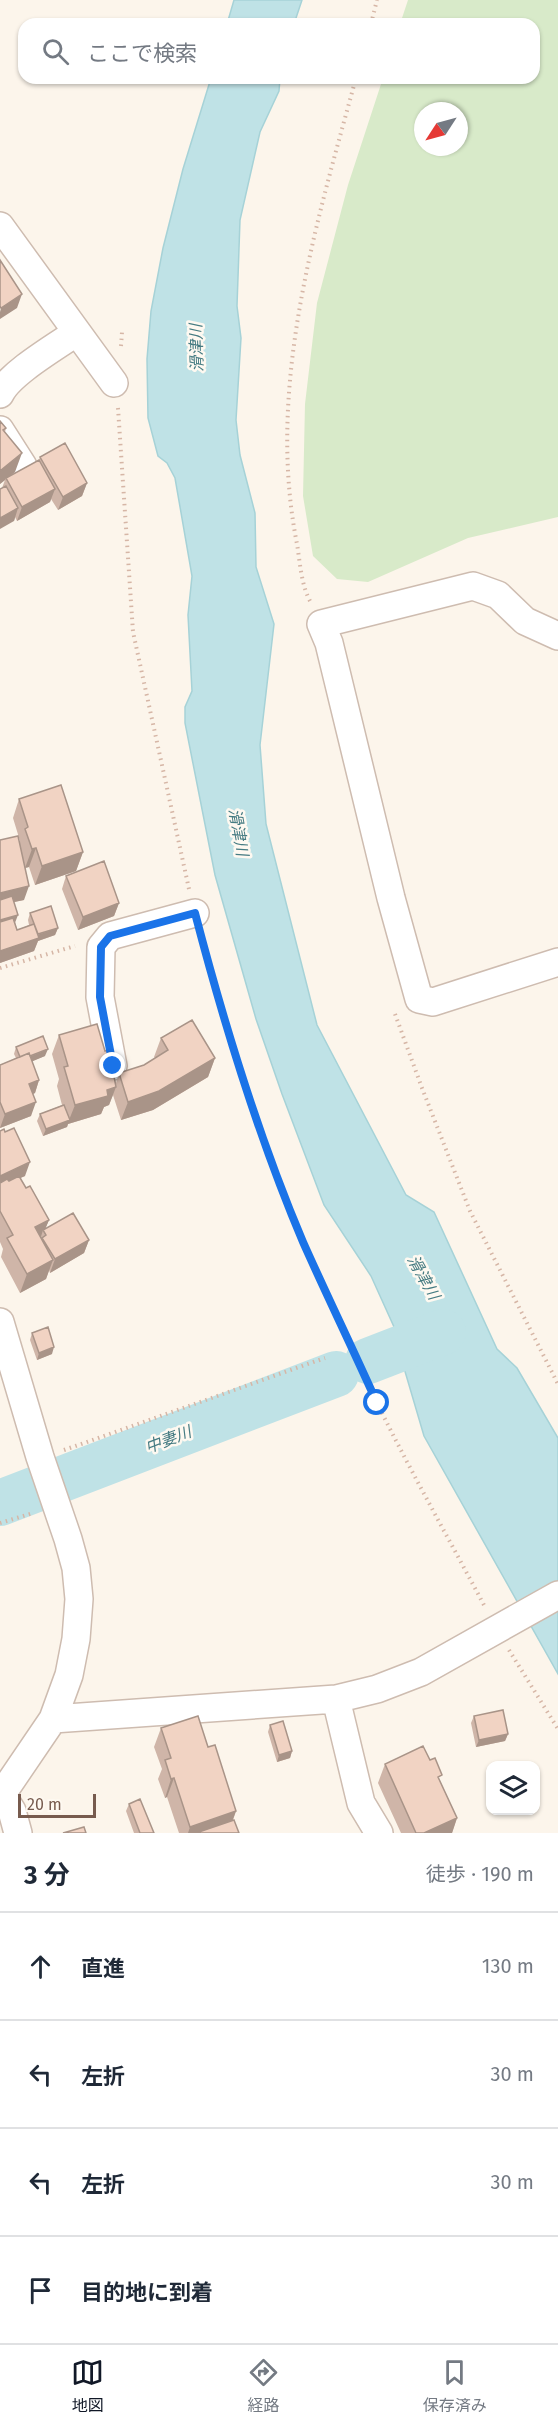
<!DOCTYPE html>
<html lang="ja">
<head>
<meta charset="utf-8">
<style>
  body { margin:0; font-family:"Fira Sans","Noto Sans JP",sans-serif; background:#f2f2f3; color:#1f2937 }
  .controls { position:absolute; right:18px; bottom:18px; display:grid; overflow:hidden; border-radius:12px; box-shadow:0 2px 4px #0004 }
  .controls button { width:54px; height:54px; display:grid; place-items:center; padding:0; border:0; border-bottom:2px solid #e0e1e3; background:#fff; color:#1f2937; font:30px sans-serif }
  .compass { position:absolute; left:414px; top:102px; width:54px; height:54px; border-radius:50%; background:#fff; box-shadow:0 2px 4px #0004; rotate:234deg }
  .scale { position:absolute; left:18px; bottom:15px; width:78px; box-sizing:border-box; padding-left:6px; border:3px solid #775b4e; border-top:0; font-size:16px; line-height:21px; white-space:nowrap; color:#775b4e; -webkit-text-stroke:4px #fef9f1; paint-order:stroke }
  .stop { position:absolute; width:18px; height:18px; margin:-14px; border:4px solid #1a73e8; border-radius:50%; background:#fff }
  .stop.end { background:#1a73e8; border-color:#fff; box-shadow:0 2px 6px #0008 }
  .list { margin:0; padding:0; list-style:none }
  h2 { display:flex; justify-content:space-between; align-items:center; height:78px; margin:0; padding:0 24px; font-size:26px }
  h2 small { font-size:20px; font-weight:400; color:#747a83 }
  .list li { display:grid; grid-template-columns:39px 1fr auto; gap:18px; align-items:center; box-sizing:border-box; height:108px; padding:0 24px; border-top:2px solid #e0e1e3 }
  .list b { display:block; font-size:22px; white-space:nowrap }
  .list em { font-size:20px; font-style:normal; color:#747a83 }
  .icon { flex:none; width:33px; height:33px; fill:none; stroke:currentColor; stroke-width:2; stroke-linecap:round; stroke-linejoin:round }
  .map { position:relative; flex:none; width:558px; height:1833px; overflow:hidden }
  .search { position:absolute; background:#fff; box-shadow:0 2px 4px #0004; left:18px; right:18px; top:18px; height:66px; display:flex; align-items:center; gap:15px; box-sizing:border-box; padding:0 21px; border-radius:18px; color:#747a83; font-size:22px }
  .sheet { height:510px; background:#fff }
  nav { display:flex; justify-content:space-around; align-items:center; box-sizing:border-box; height:84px; border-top:2px solid #e0e1e3; background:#fff; font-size:16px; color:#747a83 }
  nav a { display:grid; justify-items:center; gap:3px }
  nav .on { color:#111827 }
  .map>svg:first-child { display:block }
</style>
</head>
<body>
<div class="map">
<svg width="558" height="1833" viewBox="0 0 558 1833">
  <rect width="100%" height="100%" fill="#fcf5eb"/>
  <path fill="#d8eac9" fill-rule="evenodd" d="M408,0H558V517L468,538L368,582L337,579L313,556L303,496L305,404L317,303L348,185L383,78H534V24H400ZM423,111H459V147H423Z"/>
  <path fill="#bfe2e6" stroke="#a6d2d7" stroke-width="1.5" d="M234,0H302L294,24H227Z
    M211,78H280L279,91L260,132L240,220L237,306L241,338L236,420L240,455L255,513L256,567L274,624L260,745L266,824L317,1025L406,1195L434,1212L497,1349L517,1368L558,1438V1674L424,1436L404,1368L389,1367L381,1347L399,1338L371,1276L324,1205L282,1094L256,1019L215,875L185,723V707L192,691L188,615L192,576L175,478L167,463L158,456L148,418L147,359L151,311L163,248L183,169Z"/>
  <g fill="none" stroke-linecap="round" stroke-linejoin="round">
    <path stroke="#bfe2e6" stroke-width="46" d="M368,1361L443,1332
      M0,1503L336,1374"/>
    <defs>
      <path id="street" d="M0,226L114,383
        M0,394C10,373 57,346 77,332
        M0,430L23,466
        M558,636L525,621L498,595L473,586L321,624L329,643L391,898L419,999L433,1002L558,962
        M113,1066L100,997L101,947L110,936L195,913
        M0,1322L40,1457L68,1539L76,1568L79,1599L76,1639L69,1675L53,1719L0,1797
        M336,1699L361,1803L379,1833
        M53,1719L336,1699L377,1689L421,1672L558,1595
        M2,1795L12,1811L18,1833"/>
    </defs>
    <use href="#street" stroke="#cebcb0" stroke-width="30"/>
    <path stroke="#d6b6a6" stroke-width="4" stroke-dasharray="1.5 4.5" stroke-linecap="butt" d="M371,24L377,0
      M121,346L122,332
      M118,408L133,632L189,889
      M310,601C301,584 300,562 297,544C266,388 315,228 356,78
      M201,937C242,1097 304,1253 377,1403C411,1472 449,1539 485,1607
      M0,968L75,946
      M395,1014L422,1088L470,1211L558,1384
      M64,1450L325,1358
      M0,1523L33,1513
      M509,1650L558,1729"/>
    <use href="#street" stroke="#fff" stroke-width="27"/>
  </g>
  <path fill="#cfb5a8" d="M0,421L6,428L5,432L15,472L11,475L39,460L40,457L87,483L82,496L58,510L51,499L50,502L17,521L15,517L14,521L2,488L5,480L0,484Z
    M19,799L83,852L76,871L35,885L29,867L25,868L24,900L14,902L15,922L17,930L29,925L28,920L30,913L58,928L55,935L38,941L34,951L0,963L20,841L13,818Z
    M66,876L119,903L114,916L78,930L62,889Z
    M59,1035L105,1051L116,1083L119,1073L144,1065L155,1058L154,1057L161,1038L215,1058L208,1077L153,1110L121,1120L113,1095L109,1105L104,1107L101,1114L68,1124L67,1127L43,1136L37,1121L40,1114L62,1105L57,1086L59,1079L52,1054Z
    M16,1047L45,1056L32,1061L39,1080L35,1093L33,1094L31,1116L0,1128V1065L16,1058L14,1054Z
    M0,1131L25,1176L20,1178L26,1188L49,1220L45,1229L89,1240L84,1253L50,1273L49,1270L46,1279L20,1293L1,1257L3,1249L0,1242Z
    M32,1333L52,1354L37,1360L30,1340Z
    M474,1716L508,1734L505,1741L476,1747L471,1723Z
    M270,1725L292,1751L290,1758L277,1762L268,1732Z
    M161,1728L208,1747L236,1811L233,1820L239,1833H179L167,1797L165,1798L158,1779L162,1769L154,1747Z
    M385,1764L440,1781L457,1818L452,1833H401L378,1783Z
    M129,1804L154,1833H134L126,1811Z"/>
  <path fill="#a99488" d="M22,294L17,308L0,319V312L1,308Z
    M22,453L15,472L6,479V478L5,480L0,484V471Z
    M87,483L82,496L58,510L63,497Z
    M55,489L50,502L17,521L22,507Z
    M18,508L14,521L0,529V518Z
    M36,848L29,867L25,868L32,849Z
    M83,852L76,871L35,885L42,866Z
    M29,886L24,900L0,905V893Z
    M119,903L114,916L78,930L83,917Z
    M18,915L13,928L0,932V920Z
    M58,928L55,935L38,941L34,951L0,963V951L37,935Z
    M48,1049L45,1056L19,1067L22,1060Z
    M215,1058L208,1077L153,1110L121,1120L128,1102Z
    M39,1080L35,1093L24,1098L29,1084Z
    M116,1087L109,1105L104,1107L101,1114L68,1124L67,1127L43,1136L46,1129L69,1120L75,1105L107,1090Z
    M36,1102L31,1116L0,1128L5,1114Z
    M30,1162L25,1176L0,1187V1176Z
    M49,1220L44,1232L43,1230L40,1240L35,1227Z
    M89,1240L84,1253L50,1273L55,1259Z
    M53,1260L46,1279L20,1293L27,1274Z
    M54,1347L52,1354L37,1360L39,1353Z
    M508,1734L505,1741L476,1747L479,1740Z
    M292,1751L290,1758L277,1762L279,1755Z
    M174,1778L167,1797L165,1798L171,1779Z
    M236,1811L229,1830L221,1833H188L190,1827Z
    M457,1818L452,1833H424Z"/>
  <path fill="#f1d3c3" stroke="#a99488" stroke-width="1.5" d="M0,260L22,294L1,308L0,306Z
    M0,421L6,428L3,430L22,453L0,471Z
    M65,443L87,483L63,497L40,457Z
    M39,460L55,489L22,507L6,478Z
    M6,486L18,508L0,518V489Z
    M61,785L83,852L42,866L36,848L32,849L25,829L28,827L19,799Z
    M18,836L29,886L0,893V840Z
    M104,861L119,903L83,917L66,876Z
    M12,896L18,915L0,920V900Z
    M51,906L58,928L38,934L30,913Z
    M13,918L17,930L34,924L39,938L0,951V922Z
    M192,1020L215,1058L159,1091L128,1102L119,1073L144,1065L168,1050L161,1038Z
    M97,1024L105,1051L109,1050L116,1087L107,1090L108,1096L75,1105L64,1067L68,1066L59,1035Z
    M43,1036L48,1049L30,1056L29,1053L20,1057L16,1047Z
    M29,1053L39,1080L29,1084L36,1102L5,1114L0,1102V1065Z
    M64,1105L70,1120L46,1129L40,1114Z
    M14,1128L30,1162L0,1176V1131L4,1129L5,1132Z
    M19,1176L26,1188L30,1186L49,1220L35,1227L53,1260L27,1274L7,1238L13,1235L0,1211V1183L7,1179L9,1181Z
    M73,1213L89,1240L55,1259L42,1238L46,1235L43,1230Z
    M48,1327L54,1347L39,1353L32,1333Z
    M503,1710L508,1734L479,1740L474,1716Z
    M198,1716L208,1747L215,1745L236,1811L190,1827L174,1778L171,1779L165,1760L171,1758L161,1728Z
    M283,1721L292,1751L279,1755L270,1725Z
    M423,1746L430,1760L435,1758L442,1775L438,1777L457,1818L424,1833H416L385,1764Z
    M140,1799L154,1833H140L129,1804Z
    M234,1820L239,1833H196Z
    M84,1827L86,1833H63Z"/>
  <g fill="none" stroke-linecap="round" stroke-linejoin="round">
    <path stroke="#1a73e8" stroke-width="8" d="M113,1066L100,997L101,947L110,936L195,913C224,1024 258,1136 303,1242C327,1296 353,1349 377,1403"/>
  </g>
  <g text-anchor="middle" stroke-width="5" stroke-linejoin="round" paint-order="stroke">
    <g font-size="16" font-style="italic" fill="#457b82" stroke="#fef9f1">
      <text transform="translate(196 348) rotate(-92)" y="6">滑津川</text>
      <text transform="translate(239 832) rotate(80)" y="6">滑津川</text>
      <text transform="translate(424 1277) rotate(61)" y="6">滑津川</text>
      <text transform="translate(168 1439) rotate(-21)" y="6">中妻川</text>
    </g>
  </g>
</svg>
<div class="controls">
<button><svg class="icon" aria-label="layers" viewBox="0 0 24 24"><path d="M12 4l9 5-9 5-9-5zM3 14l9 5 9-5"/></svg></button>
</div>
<svg class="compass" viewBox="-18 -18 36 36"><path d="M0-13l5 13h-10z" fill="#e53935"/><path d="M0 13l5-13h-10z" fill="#747a83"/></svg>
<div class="scale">20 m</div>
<div class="stop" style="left:377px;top:1403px"></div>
<div class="stop end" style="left:113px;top:1066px"></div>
<div class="search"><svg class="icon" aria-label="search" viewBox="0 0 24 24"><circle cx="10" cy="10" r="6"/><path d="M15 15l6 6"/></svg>ここで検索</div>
</div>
<section class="sheet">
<h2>3 分<small>徒歩 · 190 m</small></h2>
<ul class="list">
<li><svg class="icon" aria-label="ahead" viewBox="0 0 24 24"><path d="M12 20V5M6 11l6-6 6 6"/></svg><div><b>直進</b></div><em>130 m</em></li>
<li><svg class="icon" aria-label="left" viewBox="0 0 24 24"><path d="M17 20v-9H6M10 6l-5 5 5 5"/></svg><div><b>左折</b></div><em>30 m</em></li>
<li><svg class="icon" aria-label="left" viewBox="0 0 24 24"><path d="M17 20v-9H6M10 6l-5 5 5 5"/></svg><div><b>左折</b></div><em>30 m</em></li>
<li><svg class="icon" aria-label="arrive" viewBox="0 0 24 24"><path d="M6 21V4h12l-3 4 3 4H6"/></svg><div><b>目的地に到着</b></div></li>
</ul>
</section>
<nav>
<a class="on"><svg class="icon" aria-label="map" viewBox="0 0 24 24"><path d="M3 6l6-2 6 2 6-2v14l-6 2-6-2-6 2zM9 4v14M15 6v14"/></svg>地図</a>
<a><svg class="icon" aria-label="directions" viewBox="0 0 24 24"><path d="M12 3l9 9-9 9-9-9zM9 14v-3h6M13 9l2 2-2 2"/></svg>経路</a>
<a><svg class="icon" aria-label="saved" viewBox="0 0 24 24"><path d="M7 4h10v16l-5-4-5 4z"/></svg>保存済み</a>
</nav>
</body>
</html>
